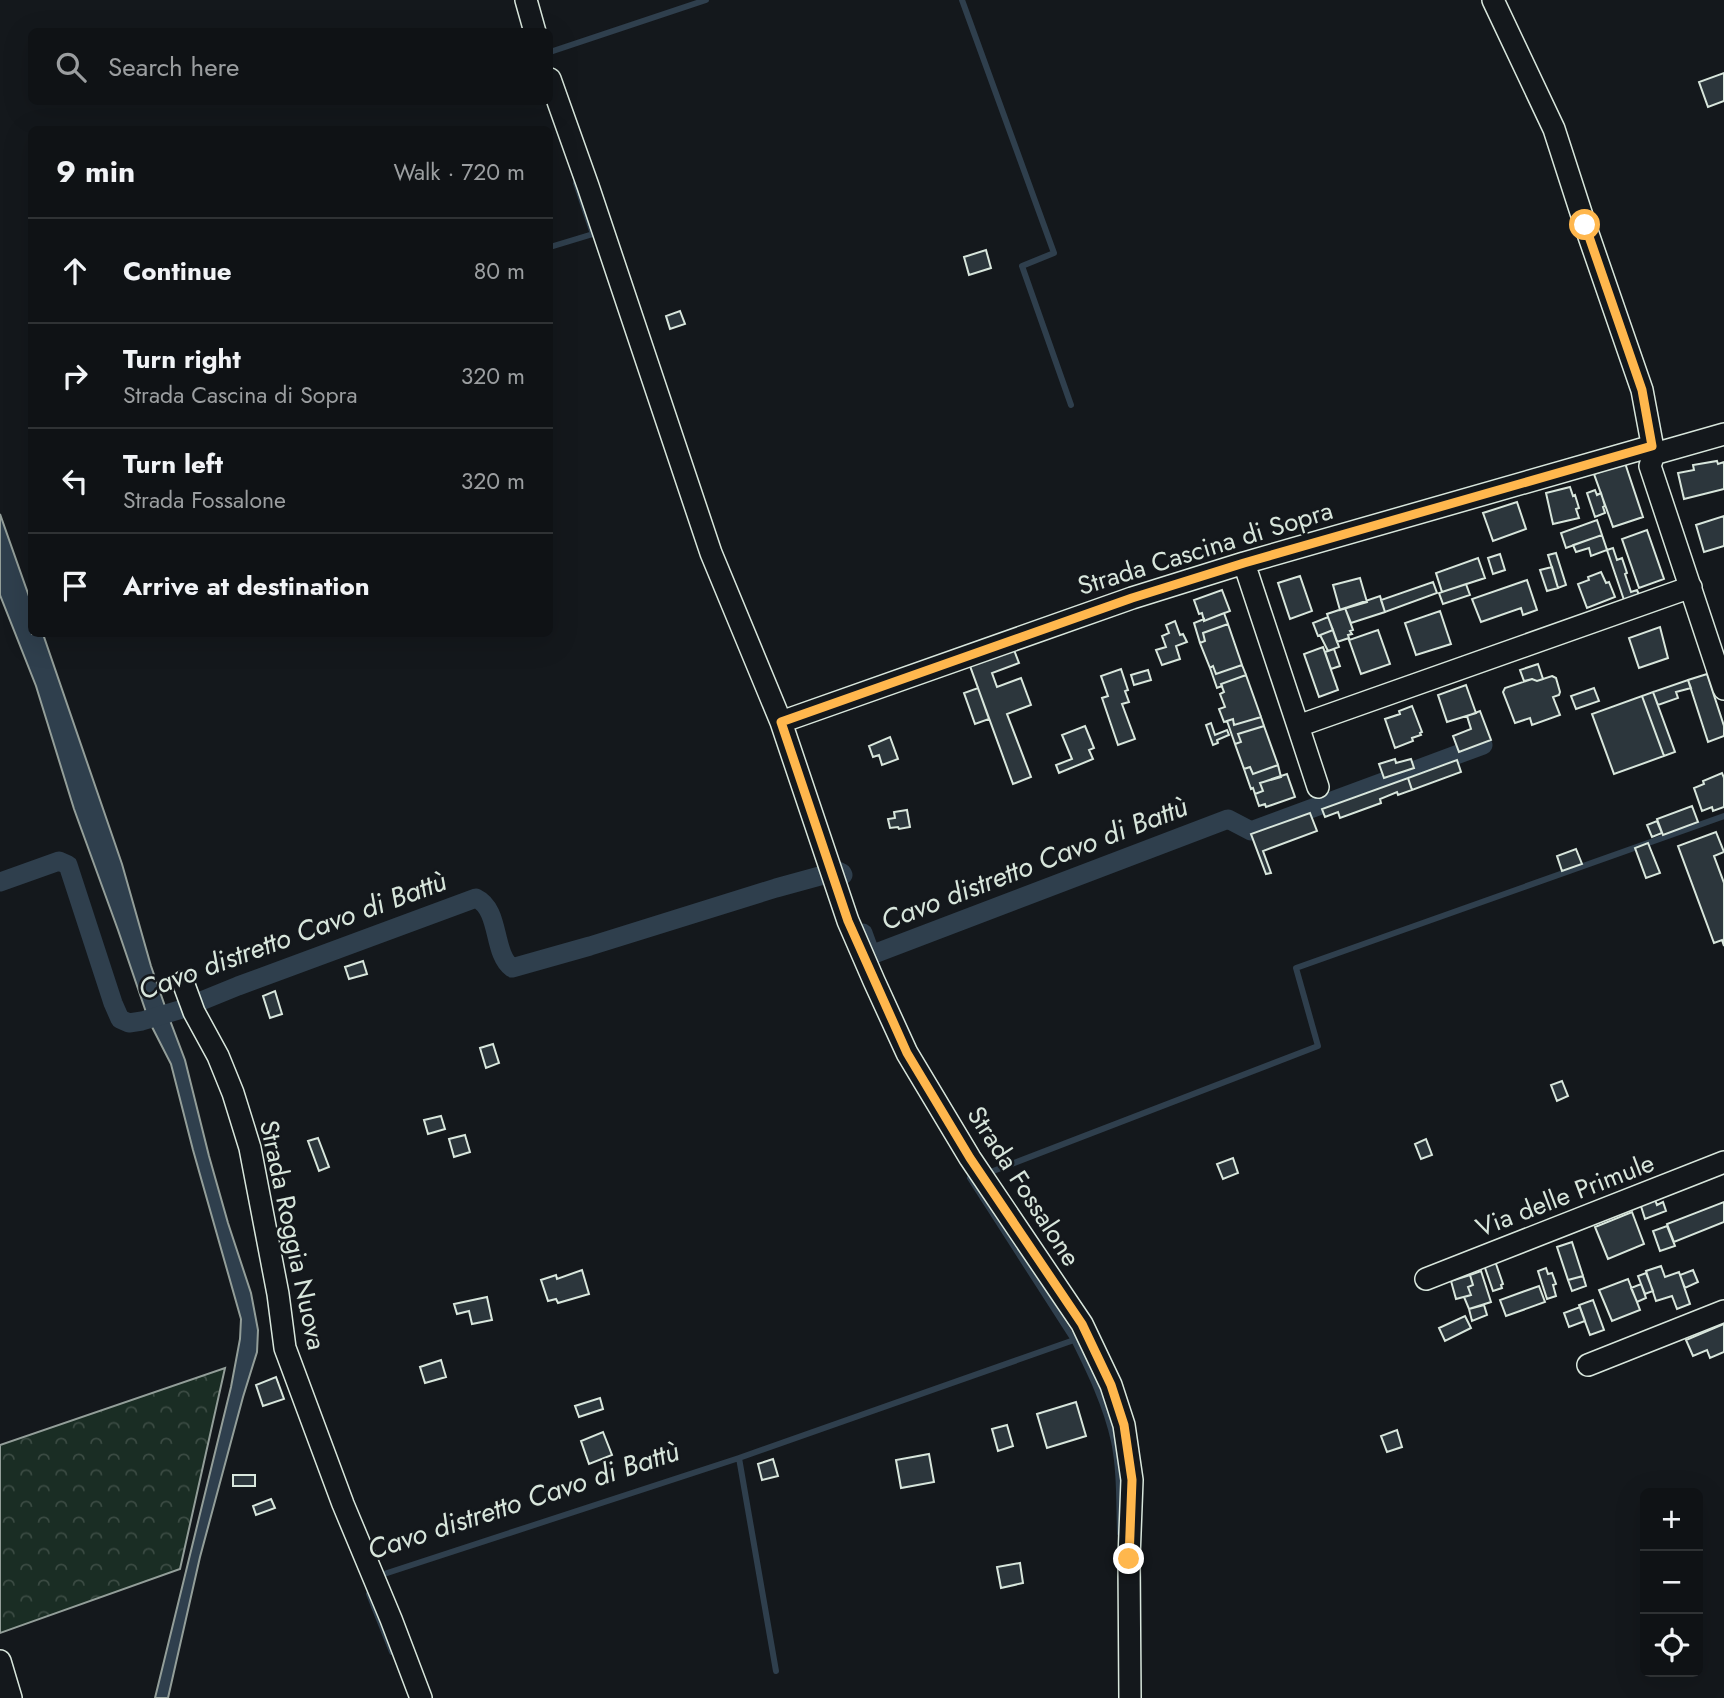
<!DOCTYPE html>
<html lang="en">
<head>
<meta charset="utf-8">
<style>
  body { margin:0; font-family:Jost,sans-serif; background:#181b1e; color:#f1f3f6 }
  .controls { position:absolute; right:21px; bottom:21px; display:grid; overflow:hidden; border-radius:10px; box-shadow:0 7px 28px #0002 }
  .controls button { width:63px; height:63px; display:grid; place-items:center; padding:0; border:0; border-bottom:2px solid #2f3234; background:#0f1215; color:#f1f3f6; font:35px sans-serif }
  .stop { position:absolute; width:21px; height:21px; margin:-16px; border:5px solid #ffb74d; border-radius:50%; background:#fff }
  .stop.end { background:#ffb74d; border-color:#fff; box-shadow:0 2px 7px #0008 }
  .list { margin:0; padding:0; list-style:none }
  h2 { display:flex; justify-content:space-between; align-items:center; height:91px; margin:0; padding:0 28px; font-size:30px }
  h2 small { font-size:23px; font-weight:400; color:#9b9ea0 }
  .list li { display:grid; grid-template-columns:46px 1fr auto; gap:21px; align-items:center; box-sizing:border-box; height:105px; padding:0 28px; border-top:2px solid #2f3234 }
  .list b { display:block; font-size:26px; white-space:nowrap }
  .list p { margin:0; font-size:23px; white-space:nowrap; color:#9b9ea0 }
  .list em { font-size:23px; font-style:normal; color:#9b9ea0 }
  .icon { flex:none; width:38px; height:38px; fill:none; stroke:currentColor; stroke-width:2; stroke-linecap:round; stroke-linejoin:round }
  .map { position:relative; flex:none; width:1724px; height:1698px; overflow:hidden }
  .search { position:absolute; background:#0f1215; box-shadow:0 7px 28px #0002; left:28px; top:28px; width:525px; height:77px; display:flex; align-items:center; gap:18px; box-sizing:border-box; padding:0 24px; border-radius:10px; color:#9b9ea0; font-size:26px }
  .panel { position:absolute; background:#0f1215; box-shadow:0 7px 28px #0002; left:28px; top:126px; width:525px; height:511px; border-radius:10px }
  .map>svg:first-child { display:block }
</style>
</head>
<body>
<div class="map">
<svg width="1724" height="1698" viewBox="0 0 1724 1698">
  <defs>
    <pattern id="forest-crowns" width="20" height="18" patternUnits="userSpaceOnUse" patternTransform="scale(1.75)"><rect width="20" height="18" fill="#1a2d24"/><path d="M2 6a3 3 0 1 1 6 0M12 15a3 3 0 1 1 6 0" fill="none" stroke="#3b4b43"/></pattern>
  </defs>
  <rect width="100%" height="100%" fill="#14181c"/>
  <path fill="url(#forest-crowns)" stroke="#939e99" stroke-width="2" d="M225,1368L180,1569L0,1633V1445Z"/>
  <path fill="#2f3f4d" stroke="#939e99" stroke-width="2" d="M0,514L31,602L32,634H43L122,864L151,966L167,1012L148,1018L118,930L74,809L36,686L0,595Z
    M168,1015L185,1060L209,1156L228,1223L251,1293L258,1330L257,1352L243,1397L200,1557L168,1698H155L231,1387L240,1339L241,1319L193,1150L171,1064L149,1021Z"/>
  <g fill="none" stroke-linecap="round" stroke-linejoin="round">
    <path stroke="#2f3f4d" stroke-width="6" d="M962,0L1054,253L1022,266L1071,405
      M550,52L706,0
      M550,247L593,234L576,183
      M988,1173L1318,1046L1296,968L1724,816
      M1074,1340C1090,1372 1106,1405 1114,1441C1120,1470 1119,1502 1120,1533
      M378,1576L739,1458
      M369,1594L392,1652
      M776,1671L739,1458L1074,1340L970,1178"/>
    <path stroke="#2f3f4d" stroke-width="19" d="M0,882L59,861L68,865L113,1003L120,1019L129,1023L142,1021L179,1010L238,986L476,898C501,910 492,953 512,968L590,946L776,888L838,871L842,873L843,875
      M863,933L871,955L1228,819L1251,831L1483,745"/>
  </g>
  <path fill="#2c363c" stroke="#d8e6dc" stroke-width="2" d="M1724,73V101L1708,107L1699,82Z
    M986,250L991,268L969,275L964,257Z
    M680,311L685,324L670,329L666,316Z
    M1717,461L1718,464L1724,462V489L1684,499L1678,473L1694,470L1693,465Z
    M1625,463L1643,517L1613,527L1594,474Z
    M1570,487L1573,496L1575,495L1579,508L1576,509L1579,518L1553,524L1546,493Z
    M1595,490L1597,495L1601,493L1605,506L1603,507L1605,513L1595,517L1587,493Z
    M1517,502L1526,529L1493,541L1483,513Z
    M1724,516V546L1704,552L1696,525Z
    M1597,520L1602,535L1566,548L1561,533Z
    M1647,530L1664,579L1639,588L1622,539Z
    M1602,535L1607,550L1591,556L1589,548L1576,552L1573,545Z
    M1613,548L1617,560L1622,558L1627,573L1625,574L1631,592L1637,590L1640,597L1625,603L1607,550Z
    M1556,553L1566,585L1558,588L1548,555Z
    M1500,554L1505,570L1493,574L1488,558Z
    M1478,558L1485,578L1442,592L1436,573Z
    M1552,567L1558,588L1547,591L1540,570Z
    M1601,572L1606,583L1609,582L1615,597L1587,608L1578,584L1589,580L1588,577Z
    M1300,576L1312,611L1290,619L1278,583Z
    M1360,578L1367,602L1340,610L1333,585Z
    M1527,580L1537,610L1523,615L1521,608L1481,622L1472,599Z
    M1433,582L1437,593L1385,612L1381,600Z
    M1466,584L1470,595L1443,604L1439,593Z
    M1222,590L1230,611L1204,621L1202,613L1199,614L1194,600Z
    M1380,596L1385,612L1351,623L1345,608Z
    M1345,608L1353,630L1350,631L1352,634L1348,635L1349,638L1337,642L1327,614Z
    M1440,611L1451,644L1416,655L1405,623Z
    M1224,613L1228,624L1203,633L1205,641L1200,643L1194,623L1204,619V621Z
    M1328,617L1333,630L1318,636L1313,623Z
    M1175,621L1180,635L1183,634L1187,642L1176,646L1180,659L1162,665L1156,650L1166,647L1162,636L1169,633L1166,625Z
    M1228,624L1242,665L1216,674L1213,666L1210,668L1200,643L1205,641L1203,633Z
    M1660,627L1668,658L1639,668L1629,638Z
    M1333,630L1339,647L1328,651L1320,635Z
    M1378,630L1390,664L1361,674L1349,640Z
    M1323,647L1338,690L1319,697L1304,654Z
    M1334,649L1340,666L1331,669L1325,652Z
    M1014,650L1019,663L992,673L997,687L1021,678L1031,705L1007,714L1031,777L1013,784L970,666Z
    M1538,664L1543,679L1537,681L1532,679L1524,681L1520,670Z
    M1242,665L1246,675L1221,684L1222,686L1217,688L1210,668L1213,666L1216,674Z
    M1121,669L1128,690L1125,691L1129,702L1122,704L1135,739L1118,745L1102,698L1108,696L1101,676Z
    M1148,670L1151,680L1134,685L1131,675Z
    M1707,674L1724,726V736L1708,742L1688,680Z
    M1246,675L1261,717L1234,725L1233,719L1224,722L1219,709L1225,707L1220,694L1224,692L1221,684Z
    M1552,676L1556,678L1560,692L1559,695L1553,697L1560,715L1532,725L1530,718L1515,723L1503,692L1505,688L1532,679L1537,681Z
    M1688,680L1691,688L1676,692L1678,698L1658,705L1653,692Z
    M1466,685L1476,713L1447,722L1438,695Z
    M978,688L989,719L975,724L964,693Z
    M1594,688L1599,701L1576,709L1571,696Z
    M1653,692L1675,752L1664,756L1642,696Z
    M1642,696L1664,756L1614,774L1592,714Z
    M1412,706L1422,732L1420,733L1421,735L1412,738L1413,741L1395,748L1385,719L1400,714L1399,711Z
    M1480,711L1491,740L1459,752L1453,736L1471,729L1467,716Z
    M1261,717L1264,726L1238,734L1241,742L1235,744L1227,721L1233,719L1234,725Z
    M1211,723L1215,735L1227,730L1229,735L1217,740L1218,743L1213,745L1206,725Z
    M1085,726L1094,748L1089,750L1093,759L1059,773L1056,765L1072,759L1062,735Z
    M1264,726L1278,765L1253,774L1250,767L1244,769L1235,744L1241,742L1238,734Z
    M890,737L898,759L882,765L879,755L873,757L869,746Z
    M1395,759L1396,763L1411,759L1414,768L1384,778L1379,764Z
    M1457,760L1461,772L1412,790L1408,778Z
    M1278,765L1281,777L1260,783L1263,791L1255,794L1253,788L1251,789L1244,769L1250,767L1253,774Z
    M1722,773L1724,778V807L1713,811L1712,807L1702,811L1694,788L1704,784L1703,781Z
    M1287,774L1295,797L1266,807L1265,804L1259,806L1255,794L1263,791L1260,783Z
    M1408,778L1412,790L1398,795L1397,792L1380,799L1381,803L1340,818L1338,812L1325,817L1322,809Z
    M1692,806L1698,822L1663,835L1657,819Z
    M907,810L910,827L899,829L898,827L890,828L888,819L895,818L894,812Z
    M1310,813L1317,831L1263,851L1271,873L1266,874L1251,834Z
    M1657,821L1662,833L1652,837L1647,825Z
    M1716,832L1724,852L1714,856L1724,883V946L1722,940L1714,943L1678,846Z
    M1648,843L1660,873L1646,878L1635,848Z
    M1576,849L1582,864L1562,871L1557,856Z
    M363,961L367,974L349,979L345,967Z
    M275,991L282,1014L270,1018L263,996Z
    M493,1044L499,1063L486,1068L480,1048Z
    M1562,1081L1568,1096L1557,1101L1551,1085Z
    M441,1116L445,1129L428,1134L424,1120Z
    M465,1135L470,1152L454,1157L449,1139Z
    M318,1138L329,1167L319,1171L308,1141Z
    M1426,1139L1432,1155L1421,1159L1415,1144Z
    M1233,1158L1238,1173L1223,1179L1217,1164Z
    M1654,1197L1657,1205L1663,1202L1666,1211L1645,1219L1640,1203Z
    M1724,1202V1222L1674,1242L1667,1224Z
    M1632,1212L1644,1244L1608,1259L1595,1227Z
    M1667,1226L1675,1246L1660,1251L1653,1231Z
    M1572,1242L1583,1276L1568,1280L1557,1247Z
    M1495,1261L1503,1284L1501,1285L1502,1288L1493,1291L1484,1265Z
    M1661,1266L1665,1277L1679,1272L1690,1304L1677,1309L1672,1296L1656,1301L1646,1271Z
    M1546,1268L1548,1274L1552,1273L1556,1284L1553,1285L1556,1296L1547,1299L1538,1271Z
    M582,1270L589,1294L558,1303L556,1299L548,1301L541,1280L556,1275L557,1279Z
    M1693,1270L1698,1282L1685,1288L1680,1275Z
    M1481,1271L1491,1302L1469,1309L1464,1297L1471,1295L1468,1287L1473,1285L1470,1275Z
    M1646,1273L1653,1291L1645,1294L1638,1276Z
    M1470,1275L1473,1285L1468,1287L1471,1295L1456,1299L1451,1281Z
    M1583,1276L1586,1286L1572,1291L1568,1280Z
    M1628,1279L1640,1310L1612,1321L1599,1290Z
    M1641,1284L1646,1298L1637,1302L1631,1288Z
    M1539,1286L1545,1302L1506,1316L1500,1300Z
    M487,1297L492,1320L472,1324L469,1311L457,1314L454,1304Z
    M1593,1300L1604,1330L1590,1335L1579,1305Z
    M1484,1305L1487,1315L1472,1321L1469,1309Z
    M1580,1307L1585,1321L1569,1327L1564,1313Z
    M1465,1316L1471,1328L1445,1341L1439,1328Z
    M1724,1324V1352L1710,1358L1707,1350L1693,1356L1686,1340Z
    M441,1360L446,1377L425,1383L420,1367Z
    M276,1377L284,1399L263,1406L256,1385Z
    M600,1398L603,1409L579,1417L575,1406Z
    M1076,1402L1086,1436L1047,1448L1037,1414Z
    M1007,1425L1013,1446L998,1451L992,1429Z
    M1397,1430L1402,1447L1387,1452L1381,1436Z
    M603,1432L612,1455L589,1464L581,1441Z
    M929,1454L934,1482L901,1488L896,1460Z
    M773,1459L778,1476L762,1480L758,1464Z
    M233,1475H255V1486H233Z
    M271,1499L275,1508L256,1515L253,1506Z
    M1020,1563L1023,1583L1001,1588L997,1567Z"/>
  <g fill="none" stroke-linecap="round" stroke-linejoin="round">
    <defs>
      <path id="minor" d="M526,0L535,32
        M1493,0L1554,129L1585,225L1642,390L1654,454L1650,466L1724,689
        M550,79L588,186L711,553L781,722L848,921L874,981L907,1053L970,1158L1082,1324L1111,1385L1124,1425L1132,1480L1129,1559L1130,1698
        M1654,454L1724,434
        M1244,563L1298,726L1691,587
        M781,722L1132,598L1244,563L1652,446
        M1298,726L1318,787
        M183,982L194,1012L218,1056L233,1093L250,1148L278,1294L285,1348L343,1504L391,1619L421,1698
        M1426,1279L1724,1162
        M1588,1365L1724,1311
        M0,1661L11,1698"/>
    </defs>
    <use href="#minor" stroke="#d8e6dc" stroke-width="24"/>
    <use href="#minor" stroke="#14181c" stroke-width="21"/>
  </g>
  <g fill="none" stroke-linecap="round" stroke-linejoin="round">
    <path stroke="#ffb74d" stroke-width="9" d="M1129,1559L1132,1480L1124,1425L1111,1385L1082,1324L970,1158L907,1053L848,921L781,722L1132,598L1244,563L1652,446L1642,390L1585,225"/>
  </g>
  <g text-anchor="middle" stroke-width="5" stroke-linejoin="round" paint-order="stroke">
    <g font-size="26" fill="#d8e6dc" stroke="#14181c">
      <text transform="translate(1205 548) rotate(-17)" y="9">Strada Cascina di Sopra</text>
      <text transform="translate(1024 1186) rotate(57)" y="9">Strada Fossalone</text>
      <text transform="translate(1565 1195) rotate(-21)" y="9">Via delle Primule</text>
      <text transform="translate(293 1235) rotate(78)" y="9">Strada Roggia Nuova</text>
    </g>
    <g font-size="28" font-style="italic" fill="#d8e6dc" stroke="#14181c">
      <text transform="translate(1034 863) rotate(-21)" y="10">Cavo distretto Cavo di Battù</text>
      <text transform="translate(292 935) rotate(-20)" y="10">Cavo distretto Cavo di Battù</text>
      <text transform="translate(523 1500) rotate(-18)" y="10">Cavo distretto Cavo di Battù</text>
    </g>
  </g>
</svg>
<div class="controls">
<button>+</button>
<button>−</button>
<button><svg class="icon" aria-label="locate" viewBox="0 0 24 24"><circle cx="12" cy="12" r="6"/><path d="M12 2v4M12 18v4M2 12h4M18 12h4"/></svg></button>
</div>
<div class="stop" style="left:1585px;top:225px"></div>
<div class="stop end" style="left:1129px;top:1559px"></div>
<div class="search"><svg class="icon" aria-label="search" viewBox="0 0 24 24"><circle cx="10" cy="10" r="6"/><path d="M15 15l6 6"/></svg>Search here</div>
<section class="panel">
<h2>9 min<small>Walk · 720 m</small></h2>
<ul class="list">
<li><svg class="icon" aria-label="ahead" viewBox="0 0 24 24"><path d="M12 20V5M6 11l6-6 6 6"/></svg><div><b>Continue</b></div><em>80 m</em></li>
<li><svg class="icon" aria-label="right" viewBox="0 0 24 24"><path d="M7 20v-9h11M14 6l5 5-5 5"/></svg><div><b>Turn right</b><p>Strada Cascina di Sopra</p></div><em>320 m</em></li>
<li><svg class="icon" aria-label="left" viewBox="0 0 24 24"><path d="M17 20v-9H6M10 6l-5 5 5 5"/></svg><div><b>Turn left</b><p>Strada Fossalone</p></div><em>320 m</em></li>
<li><svg class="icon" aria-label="arrive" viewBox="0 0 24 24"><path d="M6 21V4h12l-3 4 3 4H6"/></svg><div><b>Arrive at destination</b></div></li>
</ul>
</section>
</div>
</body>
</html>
